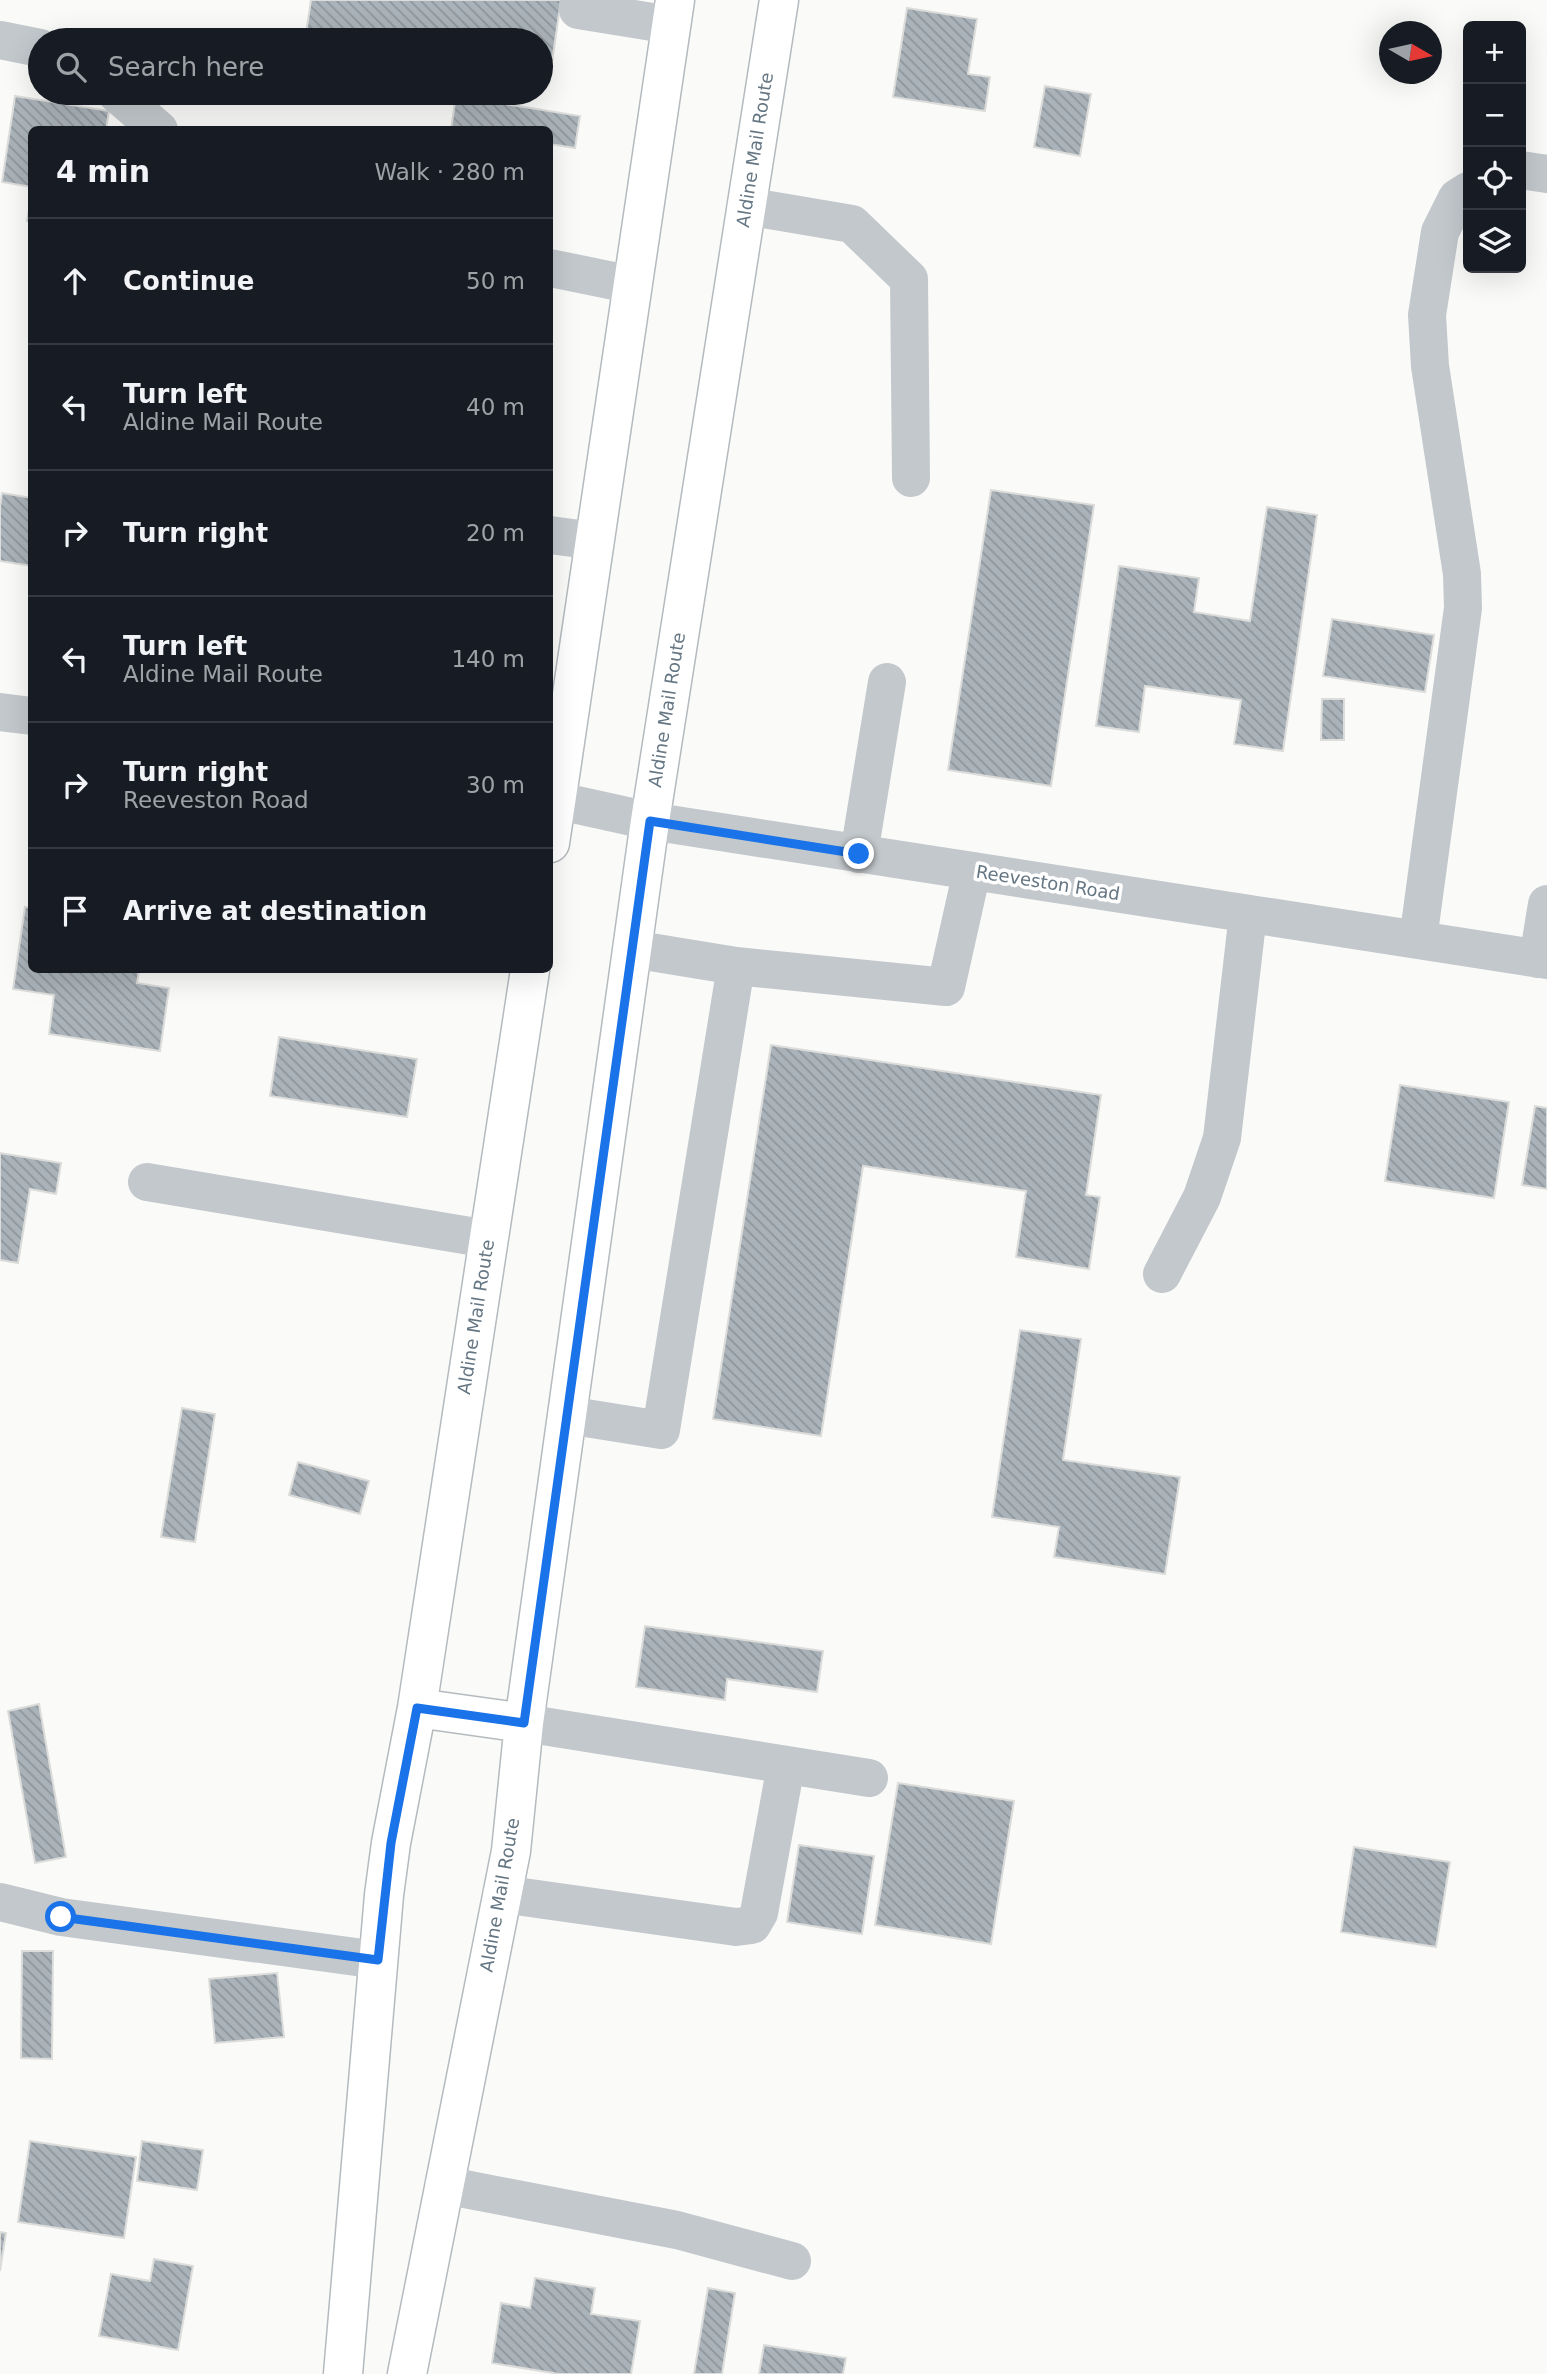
<!DOCTYPE html>
<html lang="en">
<head>
<meta charset="utf-8">
<style>
  body { margin:0; font-family:"DejaVu Sans",sans-serif; background:#20242c; color:#f1f3f6 }
  .controls { position:absolute; right:21px; top:21px; display:grid; overflow:hidden; border-radius:10px; box-shadow:0 7px 28px #0002 }
  .controls button { width:63px; height:63px; display:grid; place-items:center; padding:0; border:0; border-bottom:2px solid #363941; background:#171b24; color:#f1f3f6; font:35px sans-serif }
  .compass { position:absolute; left:1379px; top:21px; width:63px; height:63px; border-radius:50%; background:#171b24; box-shadow:0 7px 28px #0002; rotate:99deg }
  .stop { position:absolute; width:21px; height:21px; margin:-16px; border:5px solid #1a73e8; border-radius:50%; background:#fff }
  .stop.end { background:#1a73e8; border-color:#fff; box-shadow:0 2px 7px #0008 }
  .list { margin:0; padding:0; list-style:none }
  h2 { display:flex; justify-content:space-between; align-items:center; height:91px; margin:0; padding:0 28px; font-size:30px }
  h2 small { font-size:23px; font-weight:400; color:#9ea1a6 }
  .list li { display:grid; grid-template-columns:46px 1fr auto; gap:21px; align-items:center; box-sizing:border-box; height:126px; padding:0 28px; border-top:2px solid #363941 }
  .list b { display:block; font-size:26px; white-space:nowrap }
  .list p { margin:0; font-size:23px; white-space:nowrap; color:#9ea1a6 }
  .list em { font-size:23px; font-style:normal; color:#9ea1a6 }
  .icon { flex:none; width:38px; height:38px; fill:none; stroke:currentColor; stroke-width:2; stroke-linecap:round; stroke-linejoin:round }
  .map { position:relative; flex:none; width:1547px; height:2374px; overflow:hidden }
  .search { position:absolute; background:#171b24; box-shadow:0 7px 28px #0002; left:28px; top:28px; width:525px; height:77px; display:flex; align-items:center; gap:18px; box-sizing:border-box; padding:0 24px; border-radius:38px; color:#9ea1a6; font-size:26px }
  .panel { position:absolute; background:#171b24; box-shadow:0 7px 28px #0002; left:28px; top:126px; width:525px; height:847px; border-radius:10px }
  .map>svg:first-child { display:block }
</style>
</head>
<body>
<div class="map">
<svg width="1547" height="2374" viewBox="0 0 1547 2374">
  <defs>
    <pattern id="building-back-hatch" width="6" height="6" patternUnits="userSpaceOnUse" patternTransform="scale(1.75)"><rect width="6" height="6" fill="#aab3b9"/><path d="M-1 5l2 2M0 0l6 6M5-1l2 2" fill="none" stroke="#8e969c"/></pattern>
  </defs>
  <rect width="100%" height="100%" fill="#fafaf8"/>
  <path fill="url(#building-back-hatch)" stroke="#dcdcda" stroke-width="2" d="M311,0H561L549,83L541,81V40H305Z
    M907,8L977,19L968,74L990,77L985,111L893,97Z
    M1045,86L1091,94L1080,156L1034,147Z
    M15,96L109,111L106,130H32V187L2,182Z
    M456,96L580,116L575,148L550,144V130L451,129Z
    M32,194V222L27,221Z
    M991,490L1094,505L1051,786L948,770Z
    M2,493L32,498V566L0,561V507Z
    M1267,507L1317,515L1283,751L1234,744L1241,700L1145,686L1139,732L1096,726L1119,566L1199,578L1194,612L1250,621Z
    M1332,619L1434,635L1425,692L1323,676Z
    M1322,699H1344V740H1321Z
    M25,907L32,908V970H139L137,983L169,988L160,1051L49,1034L54,995L13,989Z
    M279,1037L417,1059L407,1117L270,1096Z
    M771,1045L1101,1095L1086,1195L1100,1197L1089,1269L1016,1257L1026,1191L863,1166L821,1436L713,1419Z
    M1400,1085L1509,1102L1494,1198L1385,1181Z
    M1535,1106L1547,1108V1189L1522,1185Z
    M0,1153L61,1163L56,1194L30,1189L18,1263L0,1260Z
    M1020,1330L1081,1339L1063,1460L1180,1477L1165,1574L1054,1557L1059,1527L992,1517Z
    M182,1408L215,1414L195,1542L161,1537Z
    M298,1462L369,1481L360,1514L289,1495Z
    M645,1626L823,1651L817,1692L727,1679L725,1700L636,1687Z
    M39,1704L66,1857L35,1863L8,1711Z
    M898,1783L1014,1801L991,1944L875,1925Z
    M799,1845L874,1856L862,1934L787,1922Z
    M1354,1847L1450,1862L1436,1947L1341,1932Z
    M22,1951H53L52,2059L21,2058Z
    M277,1973L284,2037L215,2043L209,1979Z
    M30,2141L136,2157L124,2238L18,2222Z
    M142,2141L203,2150L197,2190L137,2181Z
    M0,2232L6,2233L0,2271Z
    M154,2259L193,2266L178,2350L99,2336L111,2274L150,2281Z
    M535,2278L595,2288L591,2314L640,2321L631,2374H559L492,2363L501,2303L530,2308Z
    M708,2288L735,2293L722,2374H694Z
    M764,2345L846,2358L843,2374H759Z"/>
  <g fill="none" stroke-linecap="round" stroke-linejoin="round">
    <defs>
      <path id="major" d="M550,843L675,0
        M417,1708L524,1723
        M343,2374L384,1895L391,1843L417,1708L530,970
        M407,2374L511,1851L524,1723L650,821L779,0"/>
    </defs>
    <use href="#major" stroke="#b5babe" stroke-width="41"/>
    <path stroke="#c3c8cc" stroke-width="38" d="M579,0L578,10L671,25
      M0,40L40,48
      M116,93L159,130
      M1521,170L1547,174
      M746,206L852,224L909,279L911,478
      M550,268L633,285
      M550,535L595,541
      M0,712L32,716
      M550,799L650,821L1547,960
      M859,854L887,682
      M1418,940L1463,608L1462,574L1430,366L1427,315L1440,232L1457,198L1468,191
      M632,949L736,966
      M1538,959L1547,904
      M147,1182L488,1239
      M1162,1274L1202,1197L1222,1138L1248,914
      M567,1415L661,1430L736,966L946,987L972,871
      M524,1723L869,1778
      M502,1894L736,1927L752,1925L759,1913L786,1765
      M0,1902L61,1917L378,1960
      M444,2185L677,2230L792,2261"/>
    <use href="#major" stroke="#fff" stroke-width="38"/>
  </g>
  <g fill="none" stroke-linecap="round" stroke-linejoin="round">
    <path stroke="#1a73e8" stroke-width="9" d="M61,1917L378,1960L391,1843L417,1708L524,1723L650,821L859,854"/>
  </g>
  <g text-anchor="middle" stroke-width="7" stroke-linejoin="round" paint-order="stroke">
    <g font-size="18" fill="#657683" stroke="#fff">
      <text transform="translate(755 150) rotate(-81)" y="6">Aldine Mail Route</text>
      <text transform="translate(667 710) rotate(-81)" y="6">Aldine Mail Route</text>
      <text transform="translate(1048 883) rotate(9)" y="6">Reeveston Road</text>
      <text transform="translate(476 1317) rotate(-81)" y="6">Aldine Mail Route</text>
      <text transform="translate(500 1895) rotate(-80)" y="6">Aldine Mail Route</text>
    </g>
  </g>
</svg>
<div class="controls">
<button>+</button>
<button>−</button>
<button><svg class="icon" aria-label="locate" viewBox="0 0 24 24"><circle cx="12" cy="12" r="6"/><path d="M12 2v4M12 18v4M2 12h4M18 12h4"/></svg></button>
<button><svg class="icon" aria-label="layers" viewBox="0 0 24 24"><path d="M12 4l9 5-9 5-9-5zM3 14l9 5 9-5"/></svg></button>
</div>
<svg class="compass" viewBox="-18 -18 36 36"><path d="M0-13l5 13h-10z" fill="#e53935"/><path d="M0 13l5-13h-10z" fill="#9ea1a6"/></svg>
<div class="stop" style="left:61px;top:1917px"></div>
<div class="stop end" style="left:859px;top:854px"></div>
<div class="search"><svg class="icon" aria-label="search" viewBox="0 0 24 24"><circle cx="10" cy="10" r="6"/><path d="M15 15l6 6"/></svg>Search here</div>
<section class="panel">
<h2>4 min<small>Walk · 280 m</small></h2>
<ul class="list">
<li><svg class="icon" aria-label="ahead" viewBox="0 0 24 24"><path d="M12 20V5M6 11l6-6 6 6"/></svg><div><b>Continue</b></div><em>50 m</em></li>
<li><svg class="icon" aria-label="left" viewBox="0 0 24 24"><path d="M17 20v-9H6M10 6l-5 5 5 5"/></svg><div><b>Turn left</b><p>Aldine Mail Route</p></div><em>40 m</em></li>
<li><svg class="icon" aria-label="right" viewBox="0 0 24 24"><path d="M7 20v-9h11M14 6l5 5-5 5"/></svg><div><b>Turn right</b></div><em>20 m</em></li>
<li><svg class="icon" aria-label="left" viewBox="0 0 24 24"><path d="M17 20v-9H6M10 6l-5 5 5 5"/></svg><div><b>Turn left</b><p>Aldine Mail Route</p></div><em>140 m</em></li>
<li><svg class="icon" aria-label="right" viewBox="0 0 24 24"><path d="M7 20v-9h11M14 6l5 5-5 5"/></svg><div><b>Turn right</b><p>Reeveston Road</p></div><em>30 m</em></li>
<li><svg class="icon" aria-label="arrive" viewBox="0 0 24 24"><path d="M6 21V4h12l-3 4 3 4H6"/></svg><div><b>Arrive at destination</b></div></li>
</ul>
</section>
</div>
</body>
</html>
